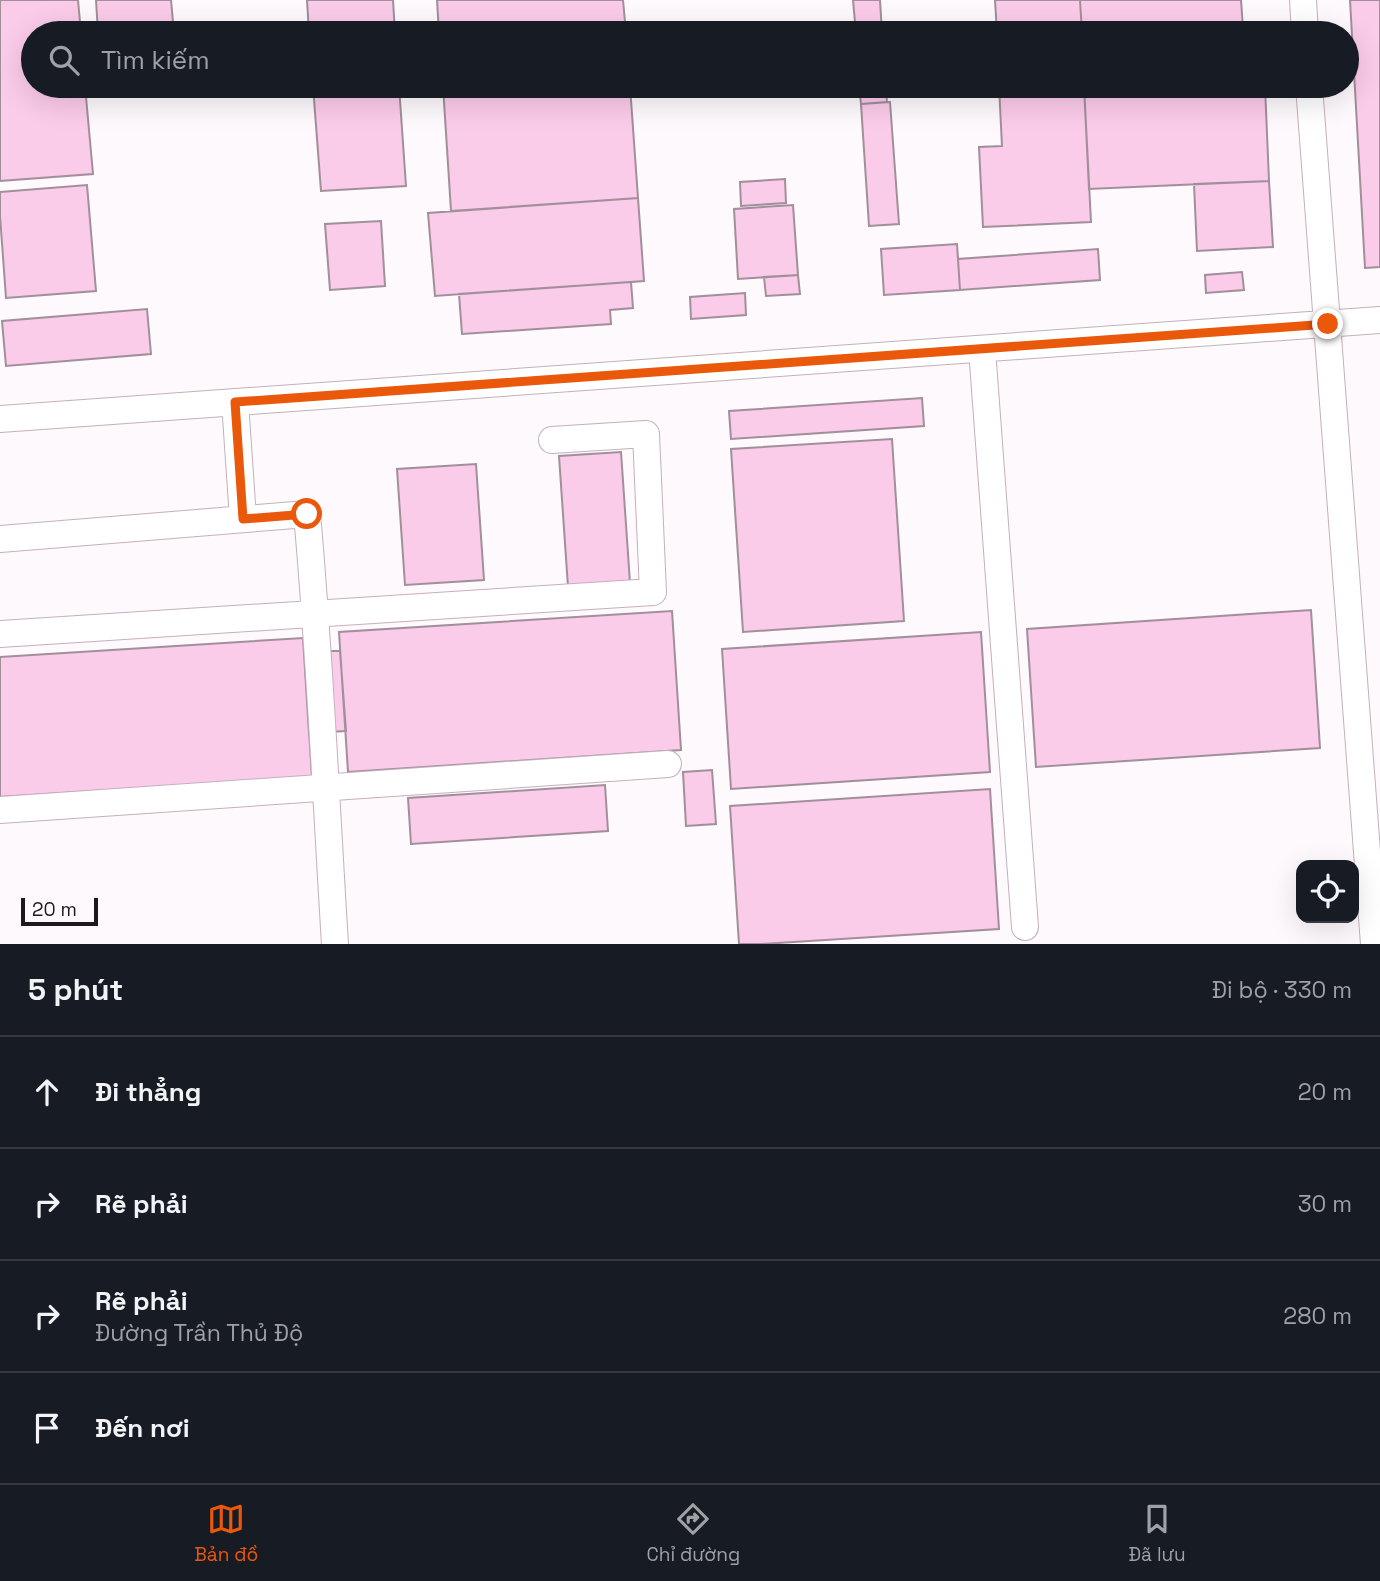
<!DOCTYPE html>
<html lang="vi">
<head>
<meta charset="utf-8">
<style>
  body { margin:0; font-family:"Space Grotesk",sans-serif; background:#20242c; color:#f1f3f6 }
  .controls { position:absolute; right:21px; bottom:21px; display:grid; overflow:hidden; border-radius:14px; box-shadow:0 7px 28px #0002 }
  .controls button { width:63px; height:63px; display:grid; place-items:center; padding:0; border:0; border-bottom:2px solid #363941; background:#171b24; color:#f1f3f6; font:35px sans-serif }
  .scale { position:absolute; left:21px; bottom:18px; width:77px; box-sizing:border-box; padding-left:7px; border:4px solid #1f181d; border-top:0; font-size:19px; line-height:24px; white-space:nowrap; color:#1f181d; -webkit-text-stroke:5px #fdf9fc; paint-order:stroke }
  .stop { position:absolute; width:21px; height:21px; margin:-16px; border:5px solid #ea580c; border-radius:50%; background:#fff }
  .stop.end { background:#ea580c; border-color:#fff; box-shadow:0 2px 7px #0008 }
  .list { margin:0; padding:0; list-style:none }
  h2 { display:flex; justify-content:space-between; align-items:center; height:91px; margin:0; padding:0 28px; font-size:30px }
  h2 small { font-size:23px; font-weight:400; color:#9ea1a6 }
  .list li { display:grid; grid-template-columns:46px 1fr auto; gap:21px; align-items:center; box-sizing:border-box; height:112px; padding:0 28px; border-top:2px solid #363941 }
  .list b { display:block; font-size:26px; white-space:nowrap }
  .list p { margin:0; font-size:23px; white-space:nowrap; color:#9ea1a6 }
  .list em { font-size:23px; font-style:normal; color:#9ea1a6 }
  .icon { flex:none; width:38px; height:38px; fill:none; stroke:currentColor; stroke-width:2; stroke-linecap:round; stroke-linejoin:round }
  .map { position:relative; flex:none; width:1380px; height:944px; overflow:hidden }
  .search { position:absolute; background:#171b24; box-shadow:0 7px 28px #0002; left:21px; right:21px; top:21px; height:77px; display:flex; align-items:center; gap:18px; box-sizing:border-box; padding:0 24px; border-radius:38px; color:#9ea1a6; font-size:26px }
  .sheet { height:539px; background:#171b24 }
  nav { display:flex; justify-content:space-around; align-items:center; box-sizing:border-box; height:98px; border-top:2px solid #363941; background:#171b24; font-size:19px; color:#9ea1a6 }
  nav a { display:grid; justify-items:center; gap:4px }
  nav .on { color:#ea580c }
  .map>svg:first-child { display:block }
</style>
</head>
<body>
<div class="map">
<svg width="1380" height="944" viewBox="0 0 1380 944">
  <rect width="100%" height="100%" fill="#fdf9fc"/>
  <path fill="#fbcbea" stroke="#a18f9a" stroke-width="2" d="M0,0H78L81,33H33V86H85L93,174L0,181Z
    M96,0H171L174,33H98Z
    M307,0H393L395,33H309Z
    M437,0H623L626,33H439Z
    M853,0H880L882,33H856Z
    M995,0H1080L1082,33H997Z
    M1080,0H1241L1243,28L1262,27L1263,33H1082Z
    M1350,0H1380V267L1365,268Z
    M313,86H399L406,186L321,191Z
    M443,86H630L638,198L451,211Z
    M859,86H886L887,102L861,104Z
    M999,86H1084L1091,222L983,227L979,147L1002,146Z
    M1084,86H1265L1269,181L1089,189Z
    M890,102L899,224L869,226L861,104Z
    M785,179L786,203L741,206L740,182Z
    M1269,181L1273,247L1197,251L1194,184Z
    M87,185L96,291L6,298L0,216V192Z
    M638,198L644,281L435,296L428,213Z
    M793,205L798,275L738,279L734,209Z
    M381,221L385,286L330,290L325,224Z
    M957,244L960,290L884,295L881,249Z
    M1098,249L1100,280L960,290L958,259Z
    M1242,272L1244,290L1206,293L1205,275Z
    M798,275L800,294L766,296L764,277Z
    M631,282L633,308L610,310L611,324L462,334L459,294Z
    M745,293L746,315L691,319L690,297Z
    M147,309L151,354L6,366L2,321Z
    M922,398L924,426L731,439L729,411Z
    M892,439L904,621L743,632L731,449Z
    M621,452L630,583L568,587L559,456Z
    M476,464L484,580L405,585L397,469Z
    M1311,610L1320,748L1036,767L1027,629Z
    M672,611L681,750L348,772L339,632Z
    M981,632L990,772L731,789L722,649Z
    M303,638L312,777L0,797V657Z
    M318,651H340L346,731L309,733L304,654Z
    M712,770L716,824L686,826L683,772Z
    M605,785L608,831L411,844L408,798Z
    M990,789L999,929L762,944H739L730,806Z"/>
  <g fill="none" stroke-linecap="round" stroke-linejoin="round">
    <defs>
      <path id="minor" d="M1303,0L1305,33
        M1309,86L1374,944
        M982,349L1025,927
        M235,402L243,519
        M0,419L1380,320
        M0,539L307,514C320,657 326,801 335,944
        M0,634L653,592L646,434L552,440
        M0,810L668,764"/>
    </defs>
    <use href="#minor" stroke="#c4b0bd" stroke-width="28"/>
    <use href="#minor" stroke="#fff" stroke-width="26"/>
  </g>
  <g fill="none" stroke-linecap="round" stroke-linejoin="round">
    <path stroke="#ea580c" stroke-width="9" d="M307,514L243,519L235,402L1328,324"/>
  </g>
</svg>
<div class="controls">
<button><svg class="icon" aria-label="locate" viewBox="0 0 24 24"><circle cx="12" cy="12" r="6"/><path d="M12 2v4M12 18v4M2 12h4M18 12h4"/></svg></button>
</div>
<div class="scale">20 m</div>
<div class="stop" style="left:307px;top:514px"></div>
<div class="stop end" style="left:1328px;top:324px"></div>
<div class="search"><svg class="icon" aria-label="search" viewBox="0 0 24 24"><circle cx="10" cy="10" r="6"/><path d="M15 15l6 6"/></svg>Tìm kiếm</div>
</div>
<section class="sheet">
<h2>5 phút<small>Đi bộ · 330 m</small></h2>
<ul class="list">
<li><svg class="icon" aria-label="ahead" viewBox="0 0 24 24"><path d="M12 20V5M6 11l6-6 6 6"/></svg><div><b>Đi thẳng</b></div><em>20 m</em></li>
<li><svg class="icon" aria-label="right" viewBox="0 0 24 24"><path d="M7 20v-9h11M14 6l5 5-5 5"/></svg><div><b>Rẽ phải</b></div><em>30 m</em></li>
<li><svg class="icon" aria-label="right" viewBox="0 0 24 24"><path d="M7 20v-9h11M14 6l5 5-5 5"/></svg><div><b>Rẽ phải</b><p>Đường Trần Thủ Độ</p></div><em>280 m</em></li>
<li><svg class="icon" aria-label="arrive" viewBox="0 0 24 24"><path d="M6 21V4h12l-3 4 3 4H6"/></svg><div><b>Đến nơi</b></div></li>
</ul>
</section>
<nav>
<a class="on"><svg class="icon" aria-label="map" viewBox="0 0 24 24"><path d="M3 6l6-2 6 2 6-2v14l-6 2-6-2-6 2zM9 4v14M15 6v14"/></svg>Bản đồ</a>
<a><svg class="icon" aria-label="directions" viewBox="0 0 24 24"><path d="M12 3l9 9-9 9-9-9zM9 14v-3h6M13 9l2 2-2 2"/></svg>Chỉ đường</a>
<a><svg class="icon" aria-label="saved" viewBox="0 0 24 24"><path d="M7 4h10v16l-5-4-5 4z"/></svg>Đã lưu</a>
</nav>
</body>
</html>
